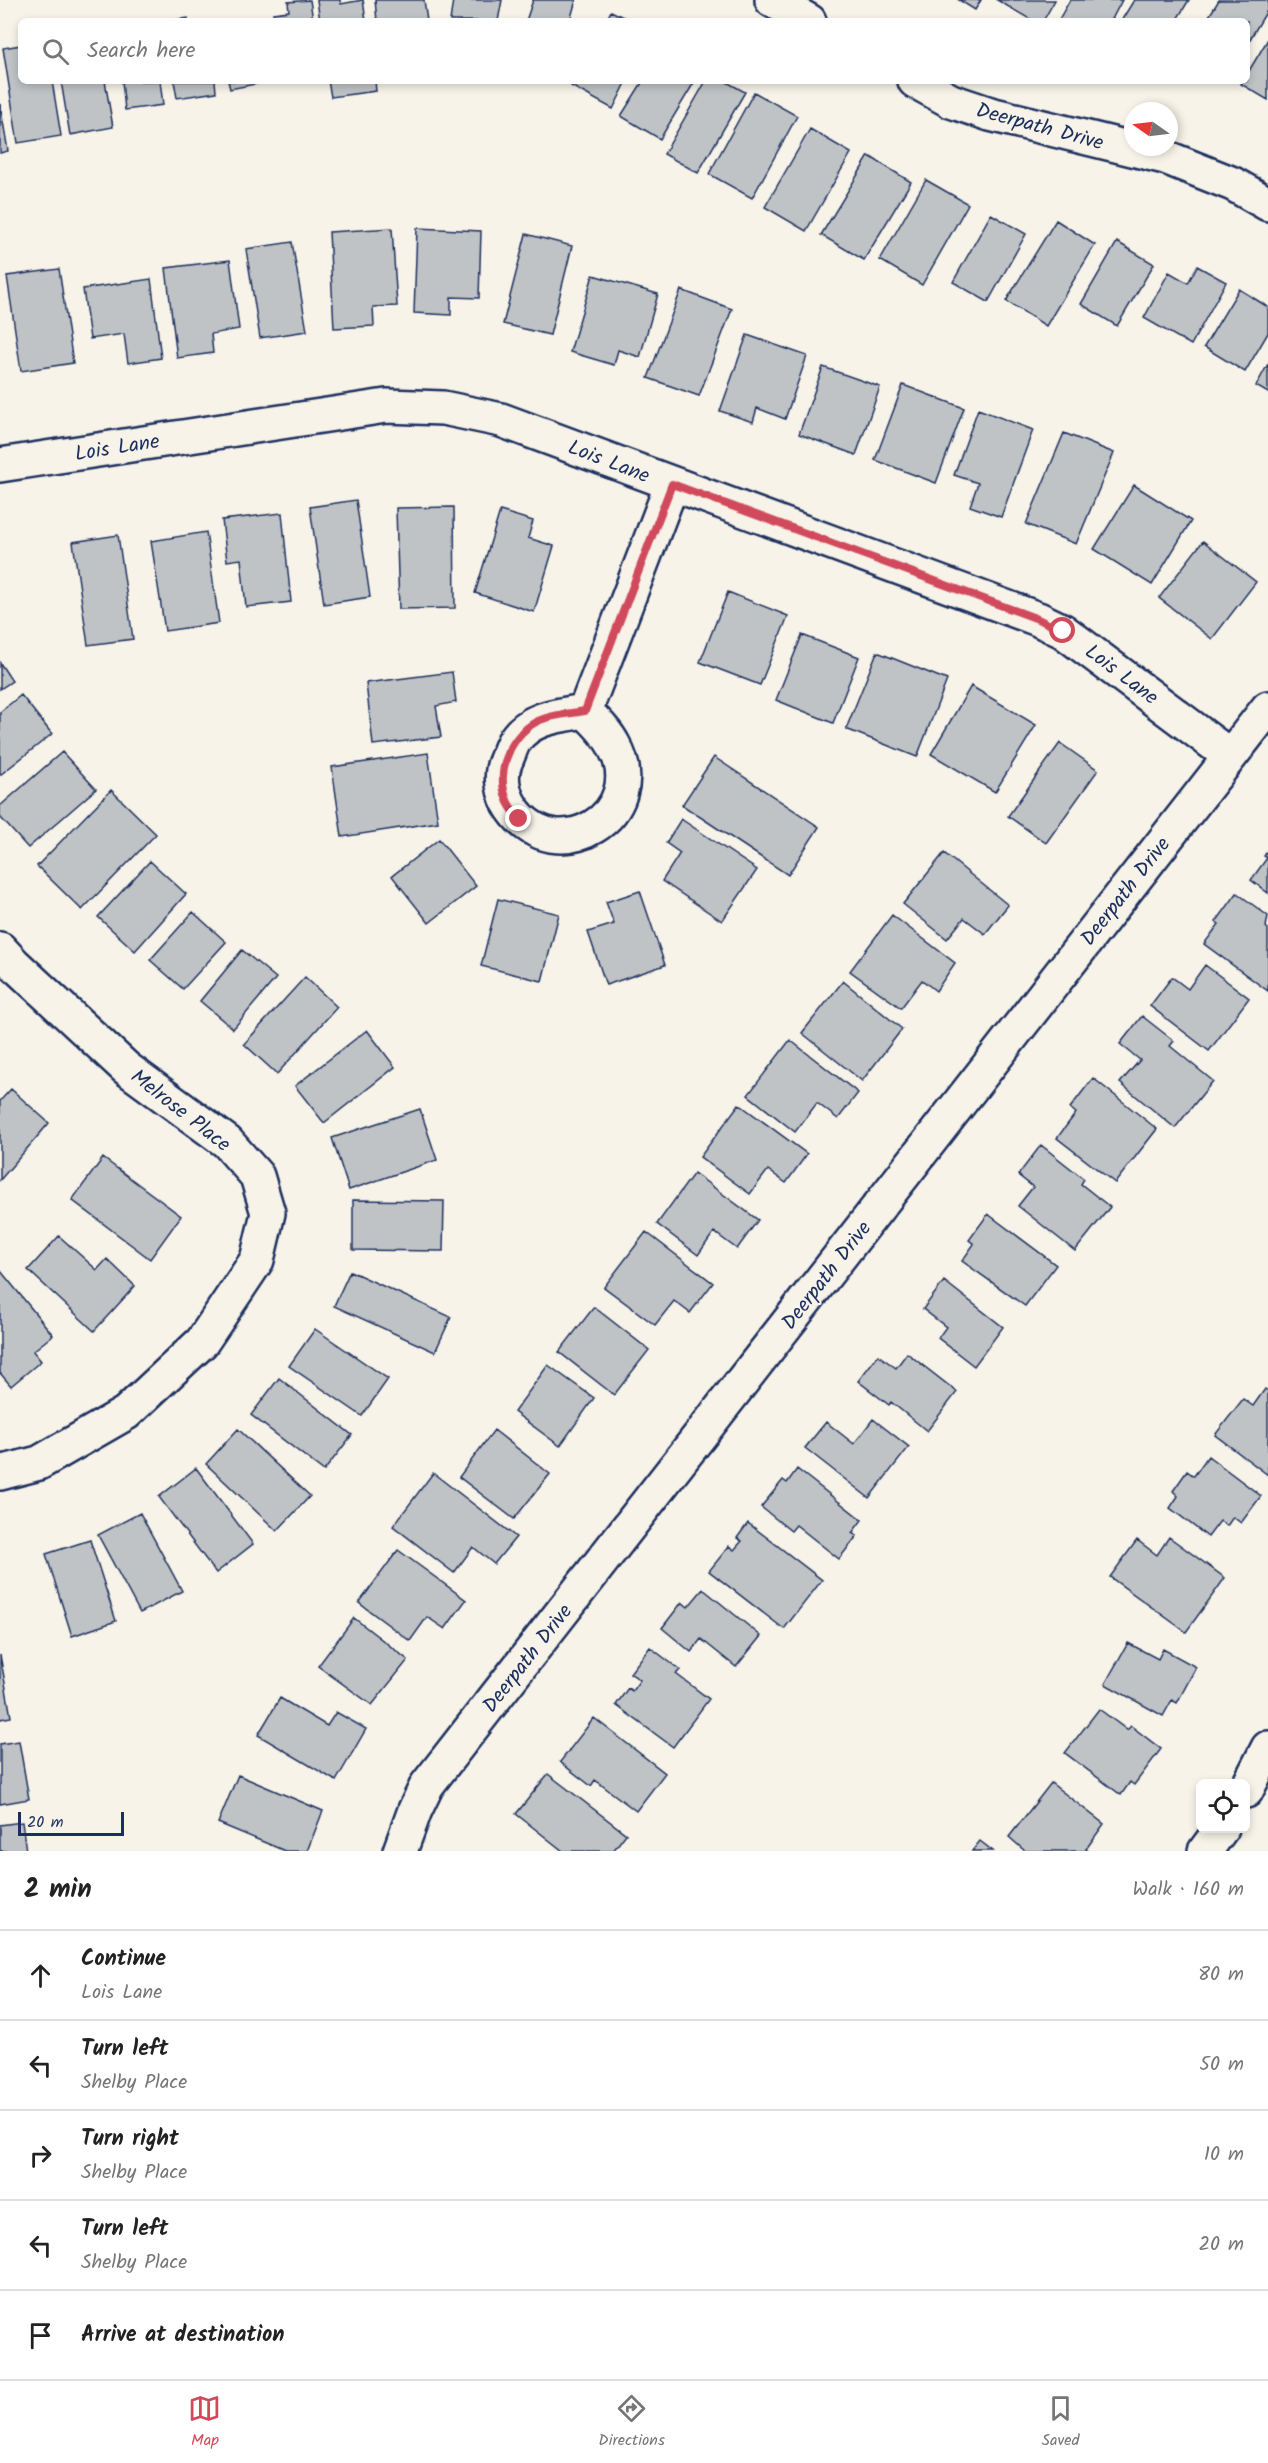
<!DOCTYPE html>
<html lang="en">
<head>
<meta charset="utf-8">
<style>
  body { margin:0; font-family:Kalam,sans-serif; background:#f6f6f6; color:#222 }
  .controls { position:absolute; right:18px; bottom:18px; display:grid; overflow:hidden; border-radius:9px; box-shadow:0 3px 9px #0003 }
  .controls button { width:54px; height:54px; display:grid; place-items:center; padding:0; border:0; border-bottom:2px solid #e0e0e0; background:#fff; color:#222; font:30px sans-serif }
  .compass { position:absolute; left:1124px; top:102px; width:54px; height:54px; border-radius:50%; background:#fff; box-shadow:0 3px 9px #0003; rotate:284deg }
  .scale { position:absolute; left:18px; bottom:15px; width:106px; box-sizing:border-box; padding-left:6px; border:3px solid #1b2f5e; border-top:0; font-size:16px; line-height:21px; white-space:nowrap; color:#1b2f5e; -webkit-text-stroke:4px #f7f3e8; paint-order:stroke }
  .stop { position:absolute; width:18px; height:18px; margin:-14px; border:4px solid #d1495b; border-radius:50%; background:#fff }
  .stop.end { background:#d1495b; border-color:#fff; box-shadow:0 2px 6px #0008 }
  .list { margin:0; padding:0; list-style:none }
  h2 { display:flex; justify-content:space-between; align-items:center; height:78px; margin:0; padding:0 24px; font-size:26px }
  h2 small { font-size:20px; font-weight:400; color:#767676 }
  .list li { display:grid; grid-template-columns:39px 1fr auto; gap:18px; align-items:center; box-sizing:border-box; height:90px; padding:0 24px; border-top:2px solid #e0e0e0 }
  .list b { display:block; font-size:22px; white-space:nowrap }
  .list p { margin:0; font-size:20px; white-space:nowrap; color:#767676 }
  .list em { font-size:20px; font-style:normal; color:#767676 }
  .icon { flex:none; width:33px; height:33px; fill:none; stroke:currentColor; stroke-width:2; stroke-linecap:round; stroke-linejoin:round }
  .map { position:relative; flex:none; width:1268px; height:1851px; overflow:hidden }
  .search { position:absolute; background:#fff; box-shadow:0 3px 9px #0003; left:18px; right:18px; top:18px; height:66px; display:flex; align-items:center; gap:15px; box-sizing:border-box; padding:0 21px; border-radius:9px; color:#767676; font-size:22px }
  .sheet { height:528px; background:#fff }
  nav { display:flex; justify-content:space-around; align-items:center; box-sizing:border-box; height:84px; border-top:2px solid #e0e0e0; background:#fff; font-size:16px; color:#767676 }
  nav a { display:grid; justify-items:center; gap:3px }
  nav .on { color:#d1495b }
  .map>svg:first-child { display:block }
</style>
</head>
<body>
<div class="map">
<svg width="1268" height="1851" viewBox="0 0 1268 1851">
  <rect width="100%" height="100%" fill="#f7f3e8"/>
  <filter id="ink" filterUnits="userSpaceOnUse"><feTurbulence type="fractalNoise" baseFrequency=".0167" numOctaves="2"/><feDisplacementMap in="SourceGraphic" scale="12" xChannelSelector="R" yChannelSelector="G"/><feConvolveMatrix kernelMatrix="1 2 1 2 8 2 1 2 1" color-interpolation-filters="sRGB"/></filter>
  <g filter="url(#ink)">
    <path fill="#c0c3c5" stroke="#1b2f5e" stroke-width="1.5" d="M310,0L313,21H274L273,13L289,11L288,2Z
      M317,0H340L341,4L363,0L366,21H320Z
      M375,0H424L427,21H377Z
      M453,0H502L498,21H450Z
      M533,0H576L570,21H526Z
      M959,0H981L975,10Z
      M997,0H1055L1043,21H1033Z
      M1070,0H1122L1111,21H1058Z
      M1134,0H1189L1176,21H1121Z
      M1219,0H1268V9L1247,44V21H1206Z
      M611,11L631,21H606Z
      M188,18V21H167Z
      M1268,39V100L1241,84L1243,81H1247V74Z
      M21,45V81H52L61,136L18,143L3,48Z
      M61,81H105L113,127L70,135Z
      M122,81H160L163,105L125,110Z
      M174,81H215L216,92L177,98Z
      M228,81H266V82L230,89Z
      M328,81H375L376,91L331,97Z
      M574,81H627L613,109L571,86Z
      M643,81H695L660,139L621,116Z
      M706,81H725L745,92L698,173L664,154Z
      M754,92L797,116L752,198L709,174Z
      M0,104L8,151L0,153Z
      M810,129L851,153L806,231L765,207Z
      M869,156L911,182L864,260L821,235Z
      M926,180L968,204L922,285L880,260Z
      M991,214L1026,234L988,302L953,282Z
      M1056,220L1095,245L1046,326L1006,301Z
      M392,228L397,306L373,307L374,326L334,328L329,232Z
      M417,228L481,231L479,298L451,297V315L414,313Z
      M526,234L572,246L550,335L503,324Z
      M292,242L307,331L260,338L246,249Z
      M1117,242L1154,264L1117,326L1081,304Z
      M230,260L239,329L211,334L213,353L177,358L166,268Z
      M1197,266L1226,282L1191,345L1144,318L1169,272L1188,283Z
      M59,269L73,363L21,371L7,276Z
      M593,275L658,294L640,357L618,350L614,365L570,352Z
      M151,279L161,358L128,363L124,334L90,339L83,289Z
      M1239,289L1268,307V333L1245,372L1204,347Z
      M681,290L732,309L699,396L648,378Z
      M747,335L807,356L785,419L757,408L753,422L720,411Z
      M1268,364V393L1256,386Z
      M823,367L880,387L856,455L799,434Z
      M903,385L964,408L936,483L875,460Z
      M978,409L1033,430L1001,517L970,506L978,483L954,475Z
      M1064,433L1114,453L1076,544L1026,524Z
      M1134,485L1191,521L1152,585L1094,549Z
      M356,500L370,597L324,604L310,507Z
      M454,507L455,608L399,609L396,508Z
      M500,511L533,521L528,538L554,546L534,612L475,593Z
      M282,513L291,602L246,607L241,559L227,561L222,520Z
      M206,532L219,623L165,631L151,541Z
      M118,535L133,639L88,645L73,542Z
      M1203,541L1256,582L1212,639L1159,598Z
      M728,592L788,616L760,685L700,662Z
      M802,635L859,657L833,723L776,700Z
      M877,652L947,680L917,757L846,729Z
      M0,663L12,681L0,689Z
      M452,672L456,702L436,706L441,737L373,745L366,683Z
      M971,686L1036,725L995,792L931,754Z
      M21,695L52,734L0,775V712Z
      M1060,743L1098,770L1046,843L1008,816Z
      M62,752L96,789L28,848L0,817V806Z
      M428,753L438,822L342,837L332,767Z
      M714,757L819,827L788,875L682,805Z
      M111,790L156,834L82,910L37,866Z
      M681,819L757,870L722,921L662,881L680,853L666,843Z
      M439,839L476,886L429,923L392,876Z
      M1268,850V893L1251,880L1267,858L1264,856Z
      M944,853L1008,905L985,934L964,918L947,939L903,904Z
      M150,861L186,894L135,951L98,917Z
      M640,891L665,965L606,985L588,932L614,924L606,902Z
      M1237,893L1268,916L1266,927L1268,929V991L1204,944L1219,924L1216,922Z
      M498,899L559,914L542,981L481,966Z
      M193,912L226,942L183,989L150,960Z
      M892,915L955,963L936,991L922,980L901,1008L850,971Z
      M242,950L276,978L233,1029L200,1001Z
      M1205,965L1249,998L1209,1051L1150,1006L1172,977L1188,989Z
      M305,977L337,1007L277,1074L244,1044Z
      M843,981L902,1029L862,1081L802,1033Z
      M1142,1016L1174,1041L1170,1046L1213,1081L1175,1128L1120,1083L1140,1060L1120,1044Z
      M367,1030L395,1067L324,1123L295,1086Z
      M790,1040L858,1093L838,1119L817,1103L795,1132L748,1095Z
      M1093,1078L1157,1129L1115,1183L1057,1138L1076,1113L1070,1108Z
      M11,1089L49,1123L0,1180V1101Z
      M739,1104L807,1154L786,1183L768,1170L750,1194L700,1157Z
      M420,1109L437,1160L349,1190L332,1138Z
      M1041,1145L1084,1179L1081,1184L1110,1207L1075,1251L1018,1206L1033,1187L1018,1175Z
      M103,1158L181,1216L150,1259L72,1200Z
      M694,1173L758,1220L737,1249L714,1232L698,1255L657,1224Z
      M353,1200L444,1201L443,1251L353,1250Z
      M988,1214L1056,1265L1025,1306L962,1261L974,1244L969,1240Z
      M646,1232L713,1283L690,1313L674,1301L655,1325L604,1287Z
      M59,1236L97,1270L107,1259L135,1286L94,1331L28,1270Z
      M0,1270L53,1335L33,1351L41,1361L11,1386L0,1373Z
      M350,1271L451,1317L435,1352L334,1306Z
      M944,1281L1003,1327L974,1366L938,1338L946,1327L923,1309Z
      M594,1307L649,1350L614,1395L559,1352Z
      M315,1329L388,1379L362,1416L289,1366Z
      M907,1353L957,1392L927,1431L891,1402L889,1405L858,1381L878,1355L896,1368Z
      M548,1365L594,1398L560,1446L514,1412Z
      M279,1378L352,1435L324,1471L251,1415Z
      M1265,1389L1268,1391V1475L1215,1435L1243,1399L1253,1406Z
      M873,1419L909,1447L869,1498L805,1448L826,1422L854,1444Z
      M238,1429L310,1496L277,1531L206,1464Z
      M494,1430L550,1474L514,1519L459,1477Z
      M1208,1456L1261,1496L1241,1523L1233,1517L1227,1526L1220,1521L1208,1537L1170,1508L1178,1496L1173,1491L1187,1471L1194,1476Z
      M196,1468L253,1544L216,1573L159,1497Z
      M797,1469L862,1520L852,1533L857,1536L839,1559L796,1525L791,1531L761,1507L783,1480L787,1483Z
      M433,1473L516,1537L494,1564L473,1547L454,1573L393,1526Z
      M140,1513L182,1591L140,1613L98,1535Z
      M748,1523L822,1580L784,1629L709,1571L729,1546L734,1550L742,1541L737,1538Z
      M1169,1537L1225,1578L1186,1632L1110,1577L1137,1540L1157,1555Z
      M90,1540L116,1621L72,1636L46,1554Z
      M398,1550L466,1600L445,1629L427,1617L410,1641L359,1603Z
      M703,1589L761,1636L736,1667L701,1639L691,1652L662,1628L682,1602L688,1607Z
      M354,1618L408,1660L372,1705L318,1666Z
      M1128,1643L1158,1659L1163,1649L1196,1667L1177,1703L1172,1700L1163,1716L1105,1684Z
      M650,1647L680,1670L676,1674L709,1699L673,1747L616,1705L628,1688L632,1691L640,1680L630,1673Z
      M0,1655L11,1717L0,1719Z
      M280,1698L327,1726L336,1712L366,1729L336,1781L258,1735Z
      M1099,1709L1127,1730L1131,1726L1161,1749L1134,1785L1130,1782L1121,1795L1065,1753Z
      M594,1718L665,1773L636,1811L595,1780L591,1786L560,1762Z
      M19,1741L29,1799L0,1804V1744Z
      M548,1774L626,1834L613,1851H563L516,1814Z
      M238,1775L323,1811L307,1851H285L218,1823Z
      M1051,1783L1104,1824L1086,1849L1088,1851H1025L1009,1837Z
      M22,1822L26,1851H0V1825Z
      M980,1841L993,1851H972Z"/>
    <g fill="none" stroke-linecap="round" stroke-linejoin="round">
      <defs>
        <path id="street" d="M772,0L809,21
          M915,81L951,101L990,114L1165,157L1233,184L1268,204
          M0,465L386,406L443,408L501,420L1038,619L1063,631L1230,756
          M585,711C595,721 607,732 614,746C652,813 556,873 512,808C503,795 499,775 506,760C509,754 511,746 515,740C530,717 561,715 585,711Z
          M585,711L672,484
          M0,949L14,964L126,1068L227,1142L257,1176L268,1213L257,1260L202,1342L126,1413L39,1463L0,1473
          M1246,1791L1268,1748
          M400,1851L415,1810L427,1785L1268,708
          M1205,1851L1222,1828"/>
      </defs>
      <use href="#street" stroke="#1b2f5e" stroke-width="38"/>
      <use href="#street" stroke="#f7f3e8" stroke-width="33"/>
    </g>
  </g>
  <g fill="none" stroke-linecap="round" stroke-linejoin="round" filter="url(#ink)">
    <path stroke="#d1495b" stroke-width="8" d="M519,819C515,813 509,806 507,800C496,773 508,741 531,725C546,715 568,714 585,711L672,484L1038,619L1063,631"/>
  </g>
  <g text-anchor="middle" stroke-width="4.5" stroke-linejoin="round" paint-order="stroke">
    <g font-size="21" fill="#1b2f5e" stroke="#f7f3e8">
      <text transform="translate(1040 126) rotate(15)" y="7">Deerpath Drive</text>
      <text transform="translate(117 447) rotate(-9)" y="7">Lois Lane</text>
      <text transform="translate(609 461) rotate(21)" y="7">Lois Lane</text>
      <text transform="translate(1122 674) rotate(37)" y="7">Lois Lane</text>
      <text transform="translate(1125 891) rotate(-52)" y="7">Deerpath Drive</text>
      <text transform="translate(181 1110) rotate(38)" y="7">Melrose Place</text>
      <text transform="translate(826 1275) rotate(-52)" y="7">Deerpath Drive</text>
      <text transform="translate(527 1658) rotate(-52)" y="7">Deerpath Drive</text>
    </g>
  </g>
</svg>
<div class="controls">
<button><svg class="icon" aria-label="locate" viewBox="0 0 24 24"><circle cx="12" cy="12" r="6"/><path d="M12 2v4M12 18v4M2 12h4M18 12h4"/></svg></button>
</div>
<svg class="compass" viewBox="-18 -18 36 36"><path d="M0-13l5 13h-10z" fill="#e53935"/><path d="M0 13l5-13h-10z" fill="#767676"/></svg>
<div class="scale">20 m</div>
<div class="stop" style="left:1063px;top:631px"></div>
<div class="stop end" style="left:519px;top:819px"></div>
<div class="search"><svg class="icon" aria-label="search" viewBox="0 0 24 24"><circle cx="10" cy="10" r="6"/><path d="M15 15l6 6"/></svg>Search here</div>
</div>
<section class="sheet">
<h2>2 min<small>Walk · 160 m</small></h2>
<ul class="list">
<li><svg class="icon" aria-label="ahead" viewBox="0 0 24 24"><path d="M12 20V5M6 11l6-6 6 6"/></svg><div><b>Continue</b><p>Lois Lane</p></div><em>80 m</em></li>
<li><svg class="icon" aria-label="left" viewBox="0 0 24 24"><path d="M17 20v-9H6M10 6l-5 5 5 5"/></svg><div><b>Turn left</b><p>Shelby Place</p></div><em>50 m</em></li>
<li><svg class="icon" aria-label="right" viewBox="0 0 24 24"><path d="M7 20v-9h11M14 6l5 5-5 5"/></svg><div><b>Turn right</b><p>Shelby Place</p></div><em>10 m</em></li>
<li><svg class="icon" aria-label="left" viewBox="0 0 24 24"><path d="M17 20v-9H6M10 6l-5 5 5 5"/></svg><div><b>Turn left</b><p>Shelby Place</p></div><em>20 m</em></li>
<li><svg class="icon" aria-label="arrive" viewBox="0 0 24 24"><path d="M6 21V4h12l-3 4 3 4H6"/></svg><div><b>Arrive at destination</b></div></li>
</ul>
</section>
<nav>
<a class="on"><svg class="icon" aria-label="map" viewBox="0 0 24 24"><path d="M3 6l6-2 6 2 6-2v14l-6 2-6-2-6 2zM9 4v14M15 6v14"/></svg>Map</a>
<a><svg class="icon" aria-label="directions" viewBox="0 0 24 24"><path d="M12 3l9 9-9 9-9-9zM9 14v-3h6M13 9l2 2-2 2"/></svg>Directions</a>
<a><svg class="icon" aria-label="saved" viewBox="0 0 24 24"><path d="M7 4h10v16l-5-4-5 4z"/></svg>Saved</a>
</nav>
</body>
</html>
